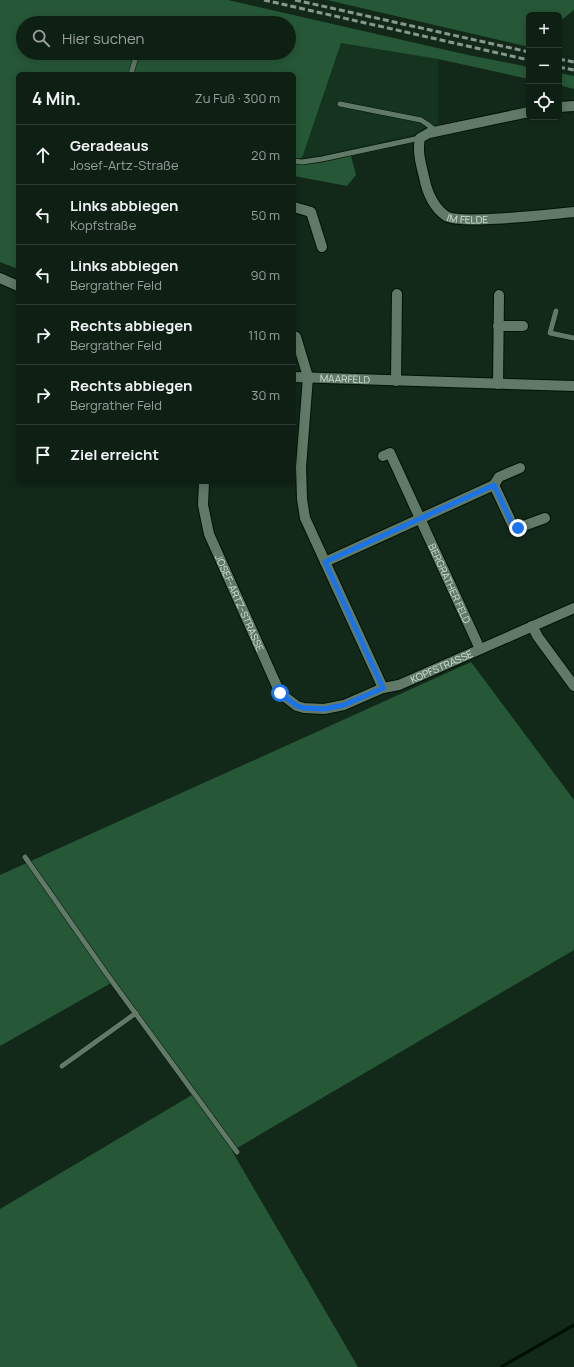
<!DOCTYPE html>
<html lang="de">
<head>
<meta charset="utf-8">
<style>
  body { margin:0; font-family:Manrope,sans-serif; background:#17271c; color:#f1f3f6 }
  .controls { position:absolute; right:12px; top:12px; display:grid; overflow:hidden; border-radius:6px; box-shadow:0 2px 10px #0003 }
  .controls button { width:36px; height:36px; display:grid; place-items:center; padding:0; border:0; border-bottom:1px solid #2e3d33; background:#0e1f13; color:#f1f3f6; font:20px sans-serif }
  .stop { position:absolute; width:12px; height:12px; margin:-9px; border:3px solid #1a73e8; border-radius:50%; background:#fff }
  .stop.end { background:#1a73e8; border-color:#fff; box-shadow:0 1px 4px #0008 }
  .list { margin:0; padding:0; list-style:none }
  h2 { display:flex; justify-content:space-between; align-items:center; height:52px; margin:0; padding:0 16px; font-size:17px }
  h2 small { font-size:13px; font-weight:400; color:#9ba2a0 }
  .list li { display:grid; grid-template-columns:26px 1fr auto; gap:12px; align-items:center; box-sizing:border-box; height:60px; padding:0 16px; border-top:1px solid #2e3d33 }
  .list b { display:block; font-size:15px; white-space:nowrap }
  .list p { margin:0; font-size:13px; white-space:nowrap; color:#9ba2a0 }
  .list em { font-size:13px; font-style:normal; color:#9ba2a0 }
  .icon { flex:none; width:22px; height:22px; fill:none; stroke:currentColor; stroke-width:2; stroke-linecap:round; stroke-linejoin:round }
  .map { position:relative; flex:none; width:574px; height:1367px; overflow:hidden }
  .search { position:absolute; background:#0e1f13; box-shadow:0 2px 10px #0003; left:16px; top:16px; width:280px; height:44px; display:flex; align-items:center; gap:10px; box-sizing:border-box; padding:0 14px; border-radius:22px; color:#9ba2a0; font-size:15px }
  .panel { position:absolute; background:#0e1f13; box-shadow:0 2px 10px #0003; left:16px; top:72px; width:280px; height:412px; border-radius:6px }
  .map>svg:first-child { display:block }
</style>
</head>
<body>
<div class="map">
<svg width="574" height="1367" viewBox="0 0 574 1367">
  <rect width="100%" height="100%" fill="#122919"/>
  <path fill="#153420" d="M341,42L438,59V126L425,130L421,133L322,155L302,158Z"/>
  <path fill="#265837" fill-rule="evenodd" d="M0,0H228L468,55L529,67V79L438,59L341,43L302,158H294V74H18V269L0,262ZM23,23H289V53H23Z
    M327,0H574V10L559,22V15H529V47Z
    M559,73L574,76V89L559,85Z
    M351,156L356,175L347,186L294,176V164C313,166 332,160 351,156Z
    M471,662L574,800V950L232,1151L358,1367H0V1209L192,1095L111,983L0,1046V875Z"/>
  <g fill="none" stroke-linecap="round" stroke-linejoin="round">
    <path stroke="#000e02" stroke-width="3" d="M501,1367L574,1325"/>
    <defs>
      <path id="lane" d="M140,53L150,56
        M131,74L137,53
        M340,104L421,120L427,124L436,131
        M294,161L302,162L322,159L420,138
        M556,311L550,333L574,338
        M25,857L106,973L237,1152
        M62,1066L136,1013"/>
      <g id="street">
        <path d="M559,107L574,106"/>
        <path id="s1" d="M529,112L429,133L420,138C417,152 421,164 424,177C427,192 433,207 446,216C461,225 552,214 574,212"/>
        <path d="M294,207L311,212L322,247"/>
        <path d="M0,278L18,286"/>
        <path d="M498,326H523"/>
        <path d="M294,336L296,337L308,377L301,467L302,499L305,518L383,688"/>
        <path id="s2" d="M294,377L574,386"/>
        <path d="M396,381L397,294"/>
        <path d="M498,384L499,295"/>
        <path id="s3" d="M383,456L390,453L480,649"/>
        <path id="s4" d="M204,482L203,505L209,534L280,693L297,706L304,708L324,709L344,705L383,688L399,685L574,608"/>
        <path d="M494,485L499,477L520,468"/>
        <path d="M325,562L494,485L514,528H518L545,518"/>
        <path d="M532,626L538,637L574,686"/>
      </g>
    </defs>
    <use href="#lane" stroke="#001204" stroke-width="6"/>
    <use href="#street" stroke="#001204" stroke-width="12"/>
    <use href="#lane" stroke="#607a67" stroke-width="5"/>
    <use href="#street" stroke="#607a67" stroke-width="10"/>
    <path stroke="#87998c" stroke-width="3" stroke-dasharray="6 3" stroke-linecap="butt" d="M264,0L529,60
      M295,0L529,52
      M559,59L574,62
      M559,67L574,70"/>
  </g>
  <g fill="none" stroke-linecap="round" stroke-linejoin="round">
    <path stroke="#1a73e8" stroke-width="5" d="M280,693L297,706L304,708L324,709L344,705L383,688L325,562L494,485L514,528H518"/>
  </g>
  <g text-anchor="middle" stroke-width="3.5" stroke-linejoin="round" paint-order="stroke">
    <g font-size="10" fill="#d3e1d6" stroke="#082010">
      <text dy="4" stroke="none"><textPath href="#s1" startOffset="220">IM FELDE</textPath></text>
      <text dy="4" stroke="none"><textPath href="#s2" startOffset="51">MAARFELD</textPath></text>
      <text dy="4" stroke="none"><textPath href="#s3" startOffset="151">BERGRATHER FELD</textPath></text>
      <text dy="4" stroke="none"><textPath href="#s4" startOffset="128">JOSEF-ARTZ-STRASSE</textPath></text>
      <text dy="4" stroke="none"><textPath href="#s4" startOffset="401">KOPFSTRASSE</textPath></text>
    </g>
  </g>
</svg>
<div class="controls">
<button>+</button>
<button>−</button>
<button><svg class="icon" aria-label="locate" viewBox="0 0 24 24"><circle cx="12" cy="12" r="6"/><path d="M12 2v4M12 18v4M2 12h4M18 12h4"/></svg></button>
</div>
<div class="stop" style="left:280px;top:693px"></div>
<div class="stop end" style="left:518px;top:528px"></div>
<div class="search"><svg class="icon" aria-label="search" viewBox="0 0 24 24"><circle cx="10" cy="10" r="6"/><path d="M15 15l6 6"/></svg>Hier suchen</div>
<section class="panel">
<h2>4 Min.<small>Zu Fuß · 300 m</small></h2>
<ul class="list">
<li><svg class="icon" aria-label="ahead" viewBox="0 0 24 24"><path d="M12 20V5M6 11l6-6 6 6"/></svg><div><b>Geradeaus</b><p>Josef-Artz-Straße</p></div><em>20 m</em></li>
<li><svg class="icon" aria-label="left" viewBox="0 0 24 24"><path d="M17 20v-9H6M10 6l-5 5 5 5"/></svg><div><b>Links abbiegen</b><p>Kopfstraße</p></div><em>50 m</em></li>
<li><svg class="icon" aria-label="left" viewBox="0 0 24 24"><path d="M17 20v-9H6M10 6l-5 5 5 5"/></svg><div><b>Links abbiegen</b><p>Bergrather Feld</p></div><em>90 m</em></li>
<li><svg class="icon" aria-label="right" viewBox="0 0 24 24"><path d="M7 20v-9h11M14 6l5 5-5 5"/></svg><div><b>Rechts abbiegen</b><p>Bergrather Feld</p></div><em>110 m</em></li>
<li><svg class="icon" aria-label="right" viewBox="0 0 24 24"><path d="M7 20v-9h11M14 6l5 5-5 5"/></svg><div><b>Rechts abbiegen</b><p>Bergrather Feld</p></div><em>30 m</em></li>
<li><svg class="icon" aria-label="arrive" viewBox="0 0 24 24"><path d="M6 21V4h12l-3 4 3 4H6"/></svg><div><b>Ziel erreicht</b></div></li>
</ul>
</section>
</div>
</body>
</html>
